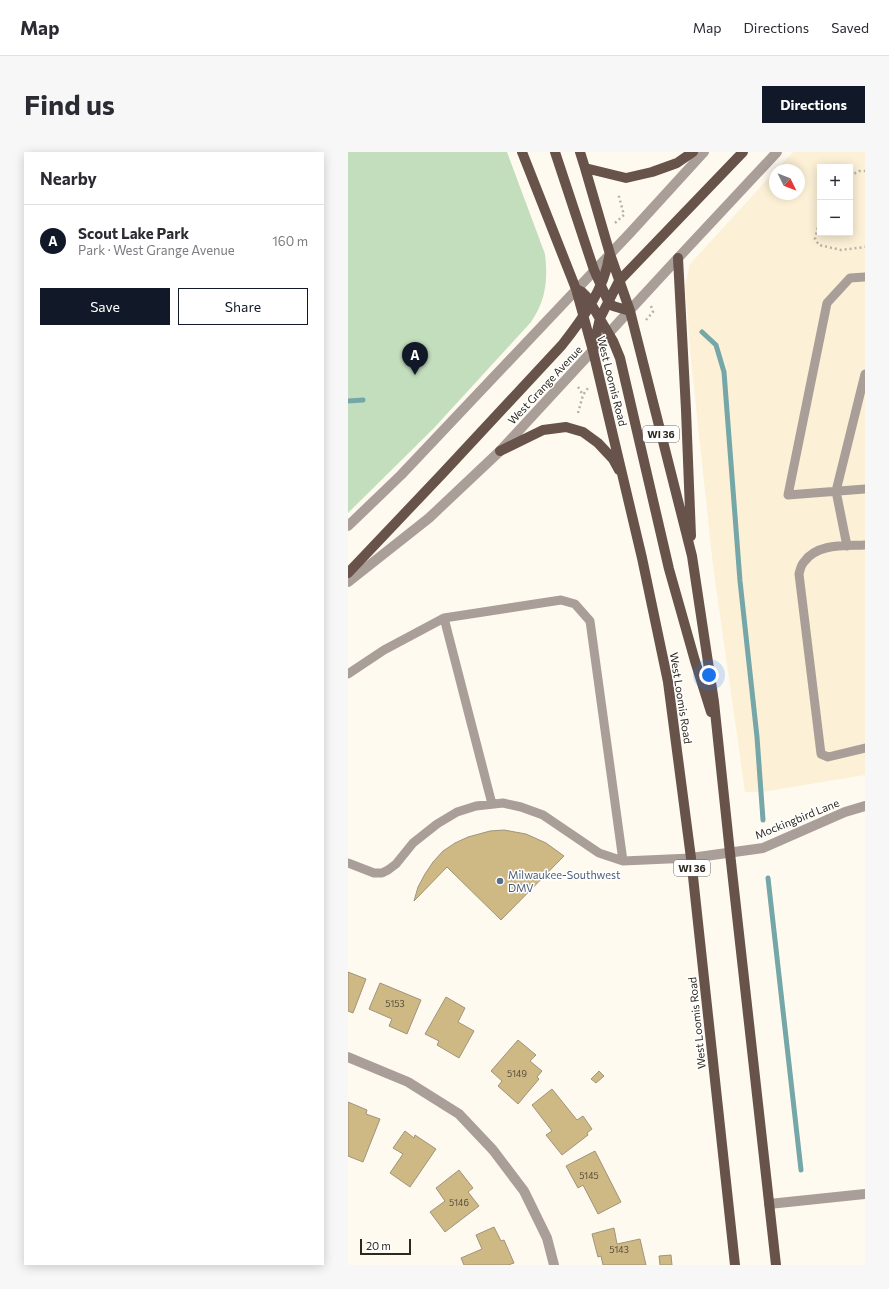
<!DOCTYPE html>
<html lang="en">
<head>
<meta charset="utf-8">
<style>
  body { margin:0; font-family:Commissioner,sans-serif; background:#f7f7f7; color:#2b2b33 }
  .controls { position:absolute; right:12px; top:12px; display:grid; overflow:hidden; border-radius:0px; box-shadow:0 2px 10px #0003 }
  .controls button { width:36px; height:36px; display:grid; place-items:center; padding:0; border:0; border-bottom:1px solid #e1e1e2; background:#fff; color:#2b2b33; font:20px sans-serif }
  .compass { position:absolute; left:421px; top:12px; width:36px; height:36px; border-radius:50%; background:#fff; box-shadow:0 2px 10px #0003; rotate:133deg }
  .scale { position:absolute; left:12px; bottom:10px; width:51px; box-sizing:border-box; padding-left:4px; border:2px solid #2e2920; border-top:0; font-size:11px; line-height:14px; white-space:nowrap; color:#2e2920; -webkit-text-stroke:3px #fff; paint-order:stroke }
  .you { position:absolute; left:361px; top:523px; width:14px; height:14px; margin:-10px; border:3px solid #fff; border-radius:50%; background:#1a73e8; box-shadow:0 0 0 6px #1a73e833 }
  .badge { display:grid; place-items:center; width:26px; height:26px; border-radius:50%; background:#111827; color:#fff; font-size:13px; font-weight:700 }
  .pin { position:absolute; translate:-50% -33px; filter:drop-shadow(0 1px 2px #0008) }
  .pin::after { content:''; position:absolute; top:21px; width:14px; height:12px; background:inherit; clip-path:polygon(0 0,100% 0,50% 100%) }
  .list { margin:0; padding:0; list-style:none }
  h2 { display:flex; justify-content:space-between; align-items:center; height:52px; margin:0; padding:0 16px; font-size:17px }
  h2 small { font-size:13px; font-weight:400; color:#7c7c81 }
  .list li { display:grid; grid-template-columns:26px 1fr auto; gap:12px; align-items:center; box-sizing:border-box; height:72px; padding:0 16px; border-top:1px solid #e1e1e2 }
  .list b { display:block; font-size:15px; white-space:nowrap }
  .list p { margin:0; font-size:13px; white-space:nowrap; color:#7c7c81 }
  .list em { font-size:13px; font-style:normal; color:#7c7c81 }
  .actions { display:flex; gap:8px; padding:12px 16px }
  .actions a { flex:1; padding:9px 0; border:1px solid #111827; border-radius:0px; text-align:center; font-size:14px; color:#111827 }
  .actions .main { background:#111827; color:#fff }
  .map { position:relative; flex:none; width:517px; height:1113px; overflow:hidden; border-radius:0px }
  header { display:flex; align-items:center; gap:24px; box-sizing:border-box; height:56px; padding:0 20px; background:#fff; border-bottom:1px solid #e1e1e2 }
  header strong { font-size:19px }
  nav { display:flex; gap:22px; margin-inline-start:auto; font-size:14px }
  .intro { display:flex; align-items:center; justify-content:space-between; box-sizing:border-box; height:96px; padding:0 24px }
  h1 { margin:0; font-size:28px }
  .button { padding:10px 18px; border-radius:0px; background:#111827; color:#fff; font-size:14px; font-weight:700 }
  main { display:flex; gap:24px; padding:0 24px }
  aside { flex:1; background:#fff; border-radius:0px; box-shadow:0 2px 10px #0003 }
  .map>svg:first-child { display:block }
</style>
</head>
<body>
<header>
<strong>Map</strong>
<nav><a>Map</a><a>Directions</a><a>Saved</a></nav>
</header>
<div class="intro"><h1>Find us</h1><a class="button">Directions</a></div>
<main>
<aside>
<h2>Nearby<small></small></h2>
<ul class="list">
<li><span class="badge">A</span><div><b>Scout Lake Park</b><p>Park · West Grange Avenue</p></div><em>160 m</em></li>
</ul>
<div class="actions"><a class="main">Save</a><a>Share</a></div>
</aside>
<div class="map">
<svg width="517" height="1113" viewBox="0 0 517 1113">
  <rect width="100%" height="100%" fill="#fffaf0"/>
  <path fill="#fcf1d6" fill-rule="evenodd" d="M445,0H517V623L414,640H397L365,414L344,218L337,134L342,112L427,19V42H451V18H428ZM472,15H502V81H472Z"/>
  <path fill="#c3debd" d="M0,0H159L197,102C200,128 198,148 183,170L86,276L0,361Z"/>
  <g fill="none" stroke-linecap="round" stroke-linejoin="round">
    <path stroke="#75a6a8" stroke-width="5" d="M354,180L368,193L376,220L392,429L409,585L415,668
      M0,249L15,248
      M420,726L453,1018"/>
  </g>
  <path fill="#ceb884" stroke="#9f947c" d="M156,678L178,682L198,691L216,704L153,768L99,715L66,749L70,735L77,722L85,710L95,699L107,691L120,685L142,679Z
    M0,820L18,827L5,861L0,859Z
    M32,831L73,848L59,882L41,874L44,867L21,857Z
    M98,845L117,856L110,870L126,879L111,906L89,893L91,889L77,882Z
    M170,888L188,903L182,909L194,919L189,925L191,927L170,952L150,934L154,929L143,919Z
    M251,919L256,924L248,931L243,927Z
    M204,937L229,968L235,964L244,977L239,981L240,983L214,1003L198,983L204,979L184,953Z
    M0,950L19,958L18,962L32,967L15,1010L0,1004Z
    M57,979L66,986L67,983L88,997L62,1035L42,1021L55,1002L45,996Z
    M247,999L273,1050L250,1062L235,1033L230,1036L218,1014Z
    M111,1018L125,1036L120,1040L131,1054L97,1080L82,1060L97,1049L88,1036Z
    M146,1075L153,1089L156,1088L166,1111L160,1113H116L113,1106L134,1097L128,1083Z
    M266,1076L269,1092L292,1087L298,1113H255L253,1104L250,1105L244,1082Z
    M323,1103L324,1113H312L311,1104Z"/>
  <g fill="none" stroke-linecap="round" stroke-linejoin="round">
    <path stroke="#b7b2a8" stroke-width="2.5" stroke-dasharray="2 3" stroke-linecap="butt" d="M502,24L511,19H517
      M472,66L467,87L471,93L493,98L517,95
      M267,71L276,63L270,41
      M298,168L305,160L303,154
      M230,235L235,243
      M230,261L235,243L240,236"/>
    <path stroke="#aa9e98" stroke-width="9" d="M517,125L502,126L479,151L440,343L517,337
      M517,393C497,394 469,391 456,410C453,413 452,418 451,422L473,602L480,605L517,596
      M499,394L488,339L517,222
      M96,466L144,652
      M0,522L36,498L96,466L213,448L227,452L242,469L275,709
      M0,711L26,721H34L40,718L48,712L65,691L89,672L109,660L128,654L155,651L173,655L195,663L251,701L275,709L343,706"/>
    <path stroke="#aa9e98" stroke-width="10" d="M343,706L415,696L497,660L517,654
      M0,905L60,930L111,962L145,998L176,1039L199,1086L206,1113
      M421,1052L517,1042"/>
    <path stroke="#aa9e98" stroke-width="10" d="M0,374L53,323L282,81L356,0
      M0,430L81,366L152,299L330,106L429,0"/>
    <path stroke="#68534a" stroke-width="10" d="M174,0L228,137L245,199L294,406L320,530L343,706L387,1113
      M207,0L246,118L260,149L265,154L282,159
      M232,0L237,16L262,102L282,159L344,404L366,550L382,701L428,1113
      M237,16L278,26L304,20L329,11L345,0
      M330,106L338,258L343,384
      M228,137L234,140L239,145L265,189L272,206L321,417L347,509L363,560
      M245,197L252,166L271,129L395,0
      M152,299L195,278L218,275L235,280L250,291L265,307L271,318
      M0,421L94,322L214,193C233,169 257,136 261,105"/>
  </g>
  <circle fill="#5c6f8a" stroke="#fff" stroke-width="1.5" cx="152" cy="729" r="4"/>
  <g text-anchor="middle" stroke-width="3" stroke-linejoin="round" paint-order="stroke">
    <g font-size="9" fill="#564d39">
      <text x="47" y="855">5153</text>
      <text x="169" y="925">5149</text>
      <text x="241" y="1027">5145</text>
      <text x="111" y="1054">5146</text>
      <text x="271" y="1101">5143</text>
    </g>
    <g fill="#fff" stroke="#6d6963" stroke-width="1">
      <rect x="295" y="274" width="36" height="16" rx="3"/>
      <rect x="326" y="708" width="36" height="16" rx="3"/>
    </g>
    <g font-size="10" font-weight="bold" fill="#2e2920">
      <text x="313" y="286">WI 36</text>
      <text x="344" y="720">WI 36</text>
    </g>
    <g font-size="11" fill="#2e2920" stroke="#fff">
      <text transform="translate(264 229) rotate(76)" y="4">West Loomis Road</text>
      <text transform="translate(197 233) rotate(-47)" y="4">West Grange Avenue</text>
      <text transform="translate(333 546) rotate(81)" y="4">West Loomis Road</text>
      <text transform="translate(449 667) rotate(-22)" y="4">Mockingbird Lane</text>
      <text transform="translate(349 871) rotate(-96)" y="4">West Loomis Road</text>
    </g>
    <g font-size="11" fill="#4e5e75" stroke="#fff" text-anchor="start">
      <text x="160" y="727">Milwaukee-Southwest<tspan x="160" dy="13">DMV</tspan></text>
    </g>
  </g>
</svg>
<div class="controls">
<button>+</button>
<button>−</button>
</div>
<svg class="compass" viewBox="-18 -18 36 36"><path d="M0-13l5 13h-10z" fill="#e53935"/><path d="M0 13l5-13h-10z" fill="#7c7c81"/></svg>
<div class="scale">20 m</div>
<div class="you"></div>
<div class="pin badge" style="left:67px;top:223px">A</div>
</div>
</main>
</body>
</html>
